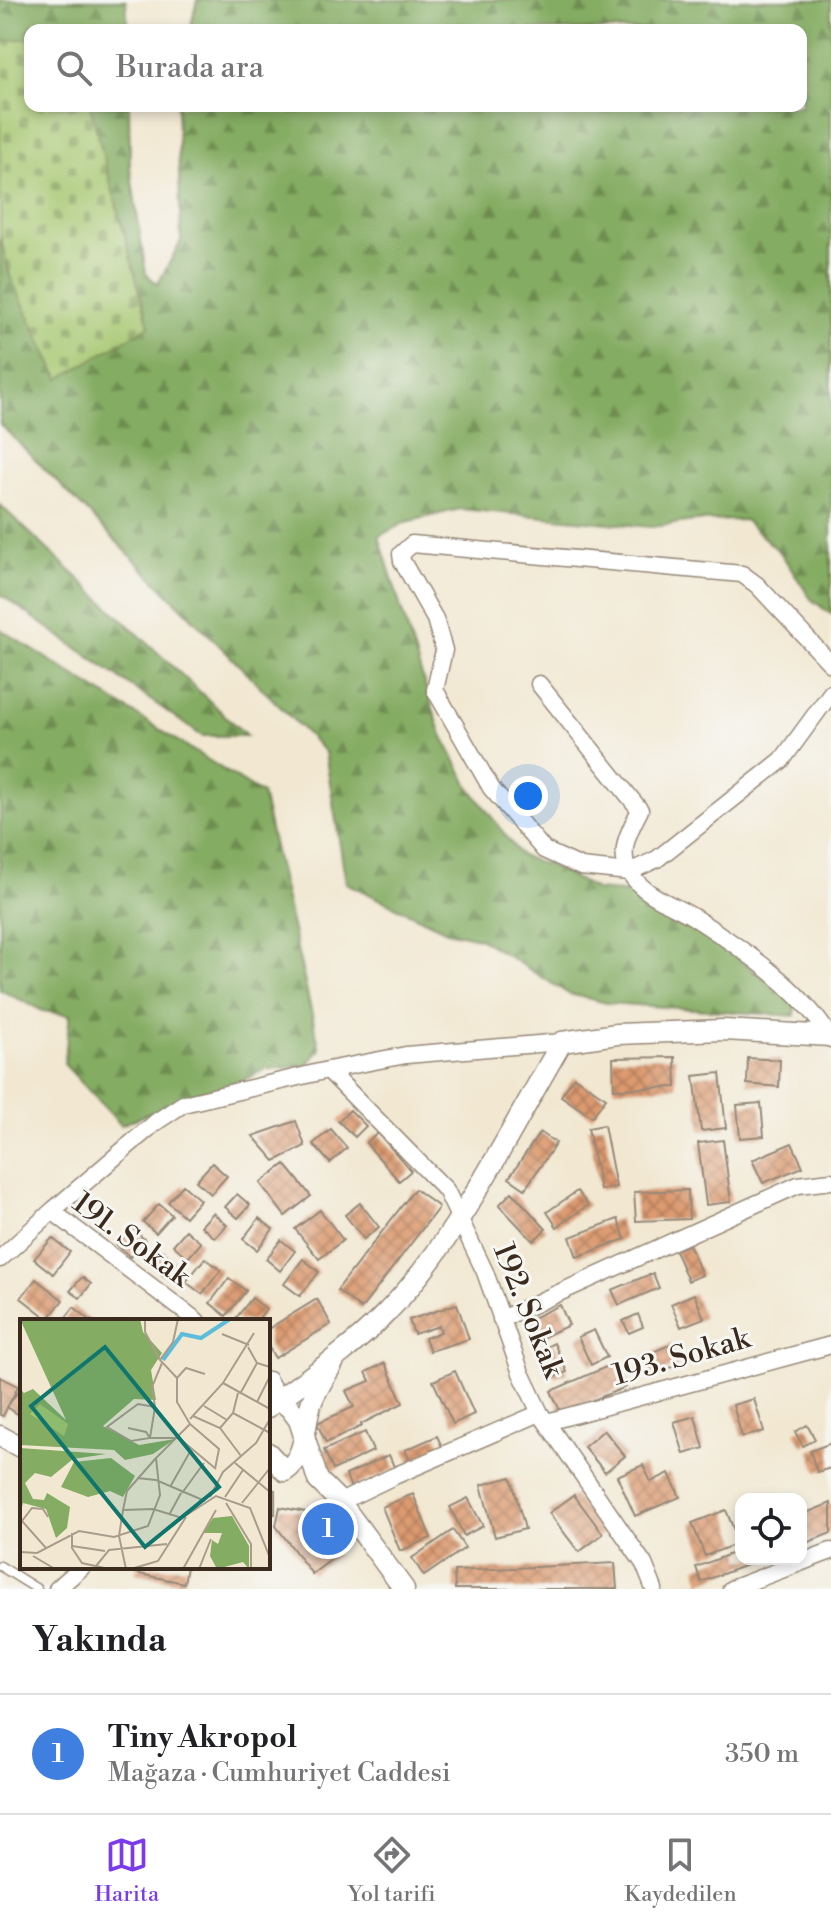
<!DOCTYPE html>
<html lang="tr">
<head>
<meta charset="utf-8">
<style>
  body { margin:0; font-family:"Libre Bodoni",serif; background:#f2f2f2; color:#202124 }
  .controls { position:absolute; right:24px; bottom:24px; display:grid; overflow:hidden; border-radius:16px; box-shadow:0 4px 12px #0003 }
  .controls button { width:72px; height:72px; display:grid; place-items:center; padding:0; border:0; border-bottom:2px solid #e0e0e0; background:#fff; color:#202124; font:40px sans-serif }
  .you { position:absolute; left:528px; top:796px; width:28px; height:28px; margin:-20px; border:6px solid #fff; border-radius:50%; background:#1a73e8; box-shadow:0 0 0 12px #1a73e833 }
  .badge { display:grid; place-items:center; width:52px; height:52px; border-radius:50%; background:#7c3aed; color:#fff; font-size:26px; font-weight:700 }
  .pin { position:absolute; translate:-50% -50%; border:4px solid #fff; box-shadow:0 2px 8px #0006 }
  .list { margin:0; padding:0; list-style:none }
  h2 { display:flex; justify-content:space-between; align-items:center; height:104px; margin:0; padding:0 32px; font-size:34px }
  h2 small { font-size:26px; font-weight:400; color:#757577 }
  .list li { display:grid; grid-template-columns:52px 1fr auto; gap:24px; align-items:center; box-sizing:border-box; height:120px; padding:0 32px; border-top:2px solid #e0e0e0 }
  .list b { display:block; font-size:30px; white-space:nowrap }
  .list p { margin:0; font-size:26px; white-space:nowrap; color:#757577 }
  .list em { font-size:26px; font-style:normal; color:#757577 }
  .icon { flex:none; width:44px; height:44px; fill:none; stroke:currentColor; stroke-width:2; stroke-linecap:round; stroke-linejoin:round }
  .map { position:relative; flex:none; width:831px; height:1589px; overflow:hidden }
  .search { position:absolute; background:#fff; box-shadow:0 4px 12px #0003; left:24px; right:24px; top:24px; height:88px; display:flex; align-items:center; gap:20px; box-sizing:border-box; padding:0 28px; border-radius:16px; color:#757577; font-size:30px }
  .sheet { height:224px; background:#fff }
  nav { display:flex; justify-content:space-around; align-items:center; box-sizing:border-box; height:112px; border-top:2px solid #e0e0e0; background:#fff; font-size:22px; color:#757577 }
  nav a { display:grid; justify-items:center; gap:4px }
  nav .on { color:#7c3aed }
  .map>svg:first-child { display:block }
</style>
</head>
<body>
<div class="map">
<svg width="831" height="1589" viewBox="0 0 831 1589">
  <defs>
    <pattern id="forest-firs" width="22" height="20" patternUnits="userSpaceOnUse" patternTransform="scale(2)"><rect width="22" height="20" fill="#84ac62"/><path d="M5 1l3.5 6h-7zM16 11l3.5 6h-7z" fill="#6d8c50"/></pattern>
    <pattern id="cemetery-stones" width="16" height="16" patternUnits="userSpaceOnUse" patternTransform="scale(2)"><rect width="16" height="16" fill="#a6c76f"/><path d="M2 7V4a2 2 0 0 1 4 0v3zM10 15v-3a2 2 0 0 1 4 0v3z" fill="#88a25b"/></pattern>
    <pattern id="building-cross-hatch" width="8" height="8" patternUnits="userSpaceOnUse" patternTransform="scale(2)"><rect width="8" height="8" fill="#dc9a70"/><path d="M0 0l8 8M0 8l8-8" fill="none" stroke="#b47e5b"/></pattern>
  </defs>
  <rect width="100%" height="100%" fill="#f6f6f2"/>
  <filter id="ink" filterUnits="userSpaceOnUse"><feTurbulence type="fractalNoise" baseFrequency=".0125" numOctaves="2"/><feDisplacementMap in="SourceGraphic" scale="16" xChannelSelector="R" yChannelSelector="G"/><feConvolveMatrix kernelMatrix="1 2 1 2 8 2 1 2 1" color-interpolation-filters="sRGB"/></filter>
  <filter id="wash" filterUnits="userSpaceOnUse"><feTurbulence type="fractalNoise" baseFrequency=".006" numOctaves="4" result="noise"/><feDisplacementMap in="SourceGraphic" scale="32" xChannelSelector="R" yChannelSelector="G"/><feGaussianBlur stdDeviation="1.8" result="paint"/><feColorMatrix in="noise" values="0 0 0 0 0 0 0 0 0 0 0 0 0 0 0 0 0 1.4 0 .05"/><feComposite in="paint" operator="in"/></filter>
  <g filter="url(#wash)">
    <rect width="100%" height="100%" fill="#f2e8d2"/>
    <path fill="url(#forest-firs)" stroke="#606b40" stroke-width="2" d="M0,0H126L128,30H30V106H129L130,167L146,274L158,284L181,241L177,106H801V30H190L197,0H831V614L811,599L780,552L744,520L694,521L652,527L460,509L406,522L379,536L419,667L442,735L470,788L521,856L558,869L596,890L634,893L680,914L795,1002V1016L607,1003L569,994L479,938L447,931L346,883L325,752L0,424Z
      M0,505L247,736H202L0,594Z
      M0,629L262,794L320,1050L306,1066L266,1069L227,1088L202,1091L121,1125L64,1064L70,1015L43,1011L0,990Z"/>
    <path fill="url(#cemetery-stones)" stroke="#707846" stroke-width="2" d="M30,38V106H90L149,326L59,379L10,276L0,236V41Z"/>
    <g id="blocks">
      <path fill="url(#building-cross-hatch)" d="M675,1057L676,1087L614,1089L613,1058Z
        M748,1058L780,1060L779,1087L747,1084Z
        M720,1073L726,1128L701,1131L694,1076Z
        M574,1077L606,1098L592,1117L561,1096Z
        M761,1103L764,1136L740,1138L737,1105Z
        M350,1110L366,1126L355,1137L338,1121Z
        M296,1121L305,1146L275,1161L253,1136Z
        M604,1125L616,1187L600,1190L588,1128Z
        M331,1129L347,1148L330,1163L313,1144Z
        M540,1132L556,1143L525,1189L509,1178Z
        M378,1133L411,1171L399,1181L366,1143Z
        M723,1140L731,1202L706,1205L698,1143Z
        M792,1143L803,1167L763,1183L752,1160Z
        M212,1163L227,1176L211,1194L196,1181Z
        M285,1164L311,1196L285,1216L260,1183Z
        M183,1185L200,1200L185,1217L168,1202Z
        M415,1189L439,1207L361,1309L337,1290Z
        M688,1190L689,1219L636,1221L634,1192Z
        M577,1191L588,1205L557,1227L547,1212Z
        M512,1192L546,1229L533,1241L499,1205Z
        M237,1194L250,1205L238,1218L225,1207Z
        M360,1203L379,1227L364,1239L345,1215Z
        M159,1204L172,1215L156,1233L143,1222Z
        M320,1210L343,1240L319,1259L295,1229Z
        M213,1213L227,1225L215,1238L201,1226Z
        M259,1218L273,1229L257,1250L243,1239Z
        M618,1219L625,1239L577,1257L570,1237Z
        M132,1228L145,1240L130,1257L117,1245Z
        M186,1230L201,1243L188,1258L173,1245Z
        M52,1238L70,1252L53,1274L34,1259Z
        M281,1240L295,1251L280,1271L266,1259Z
        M689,1244L702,1275L688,1281L675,1250Z
        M163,1251L176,1264L165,1277L151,1264Z
        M205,1258L221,1270L202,1294L186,1282Z
        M303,1259L319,1272L300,1296L284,1284Z
        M653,1273L659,1288L619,1305L612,1290Z
        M82,1277L91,1284L80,1298L70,1291Z
        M229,1278L246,1291L226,1316L210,1303Z
        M36,1279L63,1300L48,1319L21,1298Z
        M694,1294L704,1318L681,1327L671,1304Z
        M252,1298L266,1309L257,1321H240L236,1318Z
        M317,1299L331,1324L275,1358L268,1346V1329Z
        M457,1304L469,1339L430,1351L425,1338L441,1332L439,1326L414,1334L409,1320Z
        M560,1305L569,1325L535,1341L526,1321Z
        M74,1307L91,1321H63Z
        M638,1314L643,1327L629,1333L623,1321Z
        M594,1330L607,1357L591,1365L578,1337Z
        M554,1343L567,1372L555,1377L542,1349Z
        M671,1344L679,1364L652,1376L644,1356Z
        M385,1363L403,1403L361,1424L362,1426L326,1443L317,1423L354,1407L346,1391L370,1381L366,1372Z
        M615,1363L626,1387L561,1413L551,1391Z
        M455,1371L474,1414L453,1424L433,1381Z
        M0,1377L18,1386L3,1416L0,1415Z
        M22,1386V1417L7,1407Z
        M754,1399L764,1431L742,1437L733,1405Z
        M695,1416L704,1448L684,1454L674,1422Z
        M807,1425L815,1439L803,1446L795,1432Z
        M604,1430L625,1456L605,1472L584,1447Z
        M365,1432L373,1451L333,1470L324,1450Z
        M437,1436L443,1449L411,1464L405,1450Z
        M831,1443V1468L817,1472L810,1451Z
        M389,1455L395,1469L351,1488L346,1475Z
        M643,1465L651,1482L669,1473L680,1497L635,1516L617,1476Z
        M511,1477L525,1529L495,1537L481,1485Z
        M268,1489L275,1490V1514L268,1513Z
        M413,1494L431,1538L400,1551L382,1507Z
        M574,1495L603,1534L579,1552L549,1513Z
        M468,1498L483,1526L464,1536L450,1507Z
        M831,1503V1533L801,1545V1515Z
        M280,1507L305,1512L337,1555L312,1574L276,1526Z
        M726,1510L739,1543L705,1556L692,1523Z
        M453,1530L465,1548L424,1576L412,1558Z
        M741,1550V1559H763L701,1582L696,1567Z
        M615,1563L617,1589H455L454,1571Z
        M137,1567H187L184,1583L135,1573Z"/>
    </g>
  </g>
  <g filter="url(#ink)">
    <use href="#blocks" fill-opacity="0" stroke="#968978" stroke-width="2"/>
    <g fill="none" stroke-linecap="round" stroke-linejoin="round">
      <defs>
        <path id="service" d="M0,1566L37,1589"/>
        <path id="minor" d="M831,664L757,585L742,574L412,544L401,554L402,561L435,619L444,650L435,690L491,788L544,850L581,867L629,872L657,859L782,760L831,693
          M539,684L640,810C630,829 617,852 630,873C645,897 673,904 695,918C744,950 801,988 831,1039
          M328,1070L446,1190L485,1272L521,1373L540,1413L644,1564L654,1589
          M52,1211L156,1122L183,1104L328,1070L406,1055L562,1042
          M0,1259L52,1211L197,1321
          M501,1319L798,1185L831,1181
          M268,1380L279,1399
          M547,1422L831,1345
          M340,1502L392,1477L540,1413
          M57,1589L82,1567
          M731,1589L831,1551"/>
        <path id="tertiary" d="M279,1399L290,1408L299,1420L318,1480L340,1502L404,1589
          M268,1407C307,1379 354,1347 387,1312C457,1241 511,1128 562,1042L617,1034L724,1030L831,1036
          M0,1436L22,1448
          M268,1453L285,1471
          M285,1471C308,1456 303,1425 312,1401C318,1387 327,1374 334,1361"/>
      </defs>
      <use href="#service" stroke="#968978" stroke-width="11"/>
      <use href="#minor" stroke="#968978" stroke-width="19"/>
      <use href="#tertiary" stroke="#968978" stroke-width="23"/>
      <use href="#service" stroke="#fff" stroke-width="8"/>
      <use href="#minor" stroke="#fff" stroke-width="16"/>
      <use href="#tertiary" stroke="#fff" stroke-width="20"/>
    </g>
  </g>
  <g text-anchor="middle" stroke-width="6" stroke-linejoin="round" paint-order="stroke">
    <g font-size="30" fill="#3b2a1e" stroke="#f6f6f2">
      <text transform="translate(132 1239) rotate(36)" y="10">191. Sokak</text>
      <text transform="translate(529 1310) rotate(68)" y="10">192. Sokak</text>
      <text transform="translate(681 1356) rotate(-16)" y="10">193. Sokak</text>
    </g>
  </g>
  <g transform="translate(20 1319)">
    <rect width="250" height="250" fill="#f2e8d2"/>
    <path d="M0,0H120L123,13L142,34L131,51L136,81L114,80L83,107L119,126L155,120L133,135L105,141L94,131L0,126V70L4,74L13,70L46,101ZM0,129L86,135L53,140L31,158L15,154L5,164L13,180L24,181L27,174L50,188L47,209L36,219L26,190L3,184L0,196ZM91,139L115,157L103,178L90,172L68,178L41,168L54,143ZM212,197L229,227V250L223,243L197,250L190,237L192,221L198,225L202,214H183L193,199Z" fill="#84ac62"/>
    <path d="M20,85L48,105L44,117L10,95Z" fill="#a6c76f"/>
    <path fill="none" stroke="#5cbdda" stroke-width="4" d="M143,41L162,15L181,19L210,0"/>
    <path fill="none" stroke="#a99c8a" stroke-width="2" d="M125,0V13L140,41M202,15L229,26M228,28L237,44L250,48M157,59L140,41L153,23L158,0M203,64L250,90M220,75L237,44M237,83L250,57M118,85L135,88L130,119L111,122L87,108ZM184,87L207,101M135,88L132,68L142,44M213,94L250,114M173,97L200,109L221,137M170,100L203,64L234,14M170,105L199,130L195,150M108,109L126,113L130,119H159M200,109L213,94L218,74M159,119L196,150M215,144L250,173M117,159L136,161L185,182M150,168L171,131M162,174L184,144M190,178L203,153L236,124L250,100M205,178L223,151M206,184L231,225V250M222,184L250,149M103,191L107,172L136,139M149,196L161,174M52,214V229L62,244L89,250M52,227L85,232M26,229L2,202L12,189L23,190L28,198M0,233L17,234L59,212L94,218L128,207L140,176L136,139L170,105L157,83V59L166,49L185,55M13,237L35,250M76,247L89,231L147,225M106,250L99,217L103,191L133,190L162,199L196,177L230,189L250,239M111,250L138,242L166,198M163,250L196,191M179,250L191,220"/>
    <path fill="#0f766e" fill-opacity="0.15" stroke="#0f766e" stroke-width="4" d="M85,28L199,168L125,228L11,87Z"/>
    <rect width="250" height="250" fill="none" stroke="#3b2a1e" stroke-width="4"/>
  </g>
</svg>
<div class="controls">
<button><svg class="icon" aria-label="locate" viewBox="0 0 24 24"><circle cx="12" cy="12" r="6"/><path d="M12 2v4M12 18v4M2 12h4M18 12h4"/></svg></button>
</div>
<div class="you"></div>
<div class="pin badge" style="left:328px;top:1529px;background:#3f7fe0">1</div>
<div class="search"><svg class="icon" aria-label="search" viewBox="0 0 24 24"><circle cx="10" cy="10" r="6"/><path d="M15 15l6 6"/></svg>Burada ara</div>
</div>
<section class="sheet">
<h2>Yakında<small></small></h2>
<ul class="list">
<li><span class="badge" style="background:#3f7fe0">1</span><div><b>Tiny Akropol</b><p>Mağaza · Cumhuriyet Caddesi</p></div><em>350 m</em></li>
</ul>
</section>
<nav>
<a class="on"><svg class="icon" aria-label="map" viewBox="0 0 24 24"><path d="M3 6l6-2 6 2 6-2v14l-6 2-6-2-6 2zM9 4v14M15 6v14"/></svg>Harita</a>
<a><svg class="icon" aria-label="directions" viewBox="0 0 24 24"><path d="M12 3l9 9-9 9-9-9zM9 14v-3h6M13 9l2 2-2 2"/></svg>Yol tarifi</a>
<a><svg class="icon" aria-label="saved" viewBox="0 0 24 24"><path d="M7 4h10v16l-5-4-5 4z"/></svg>Kaydedilen</a>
</nav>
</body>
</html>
